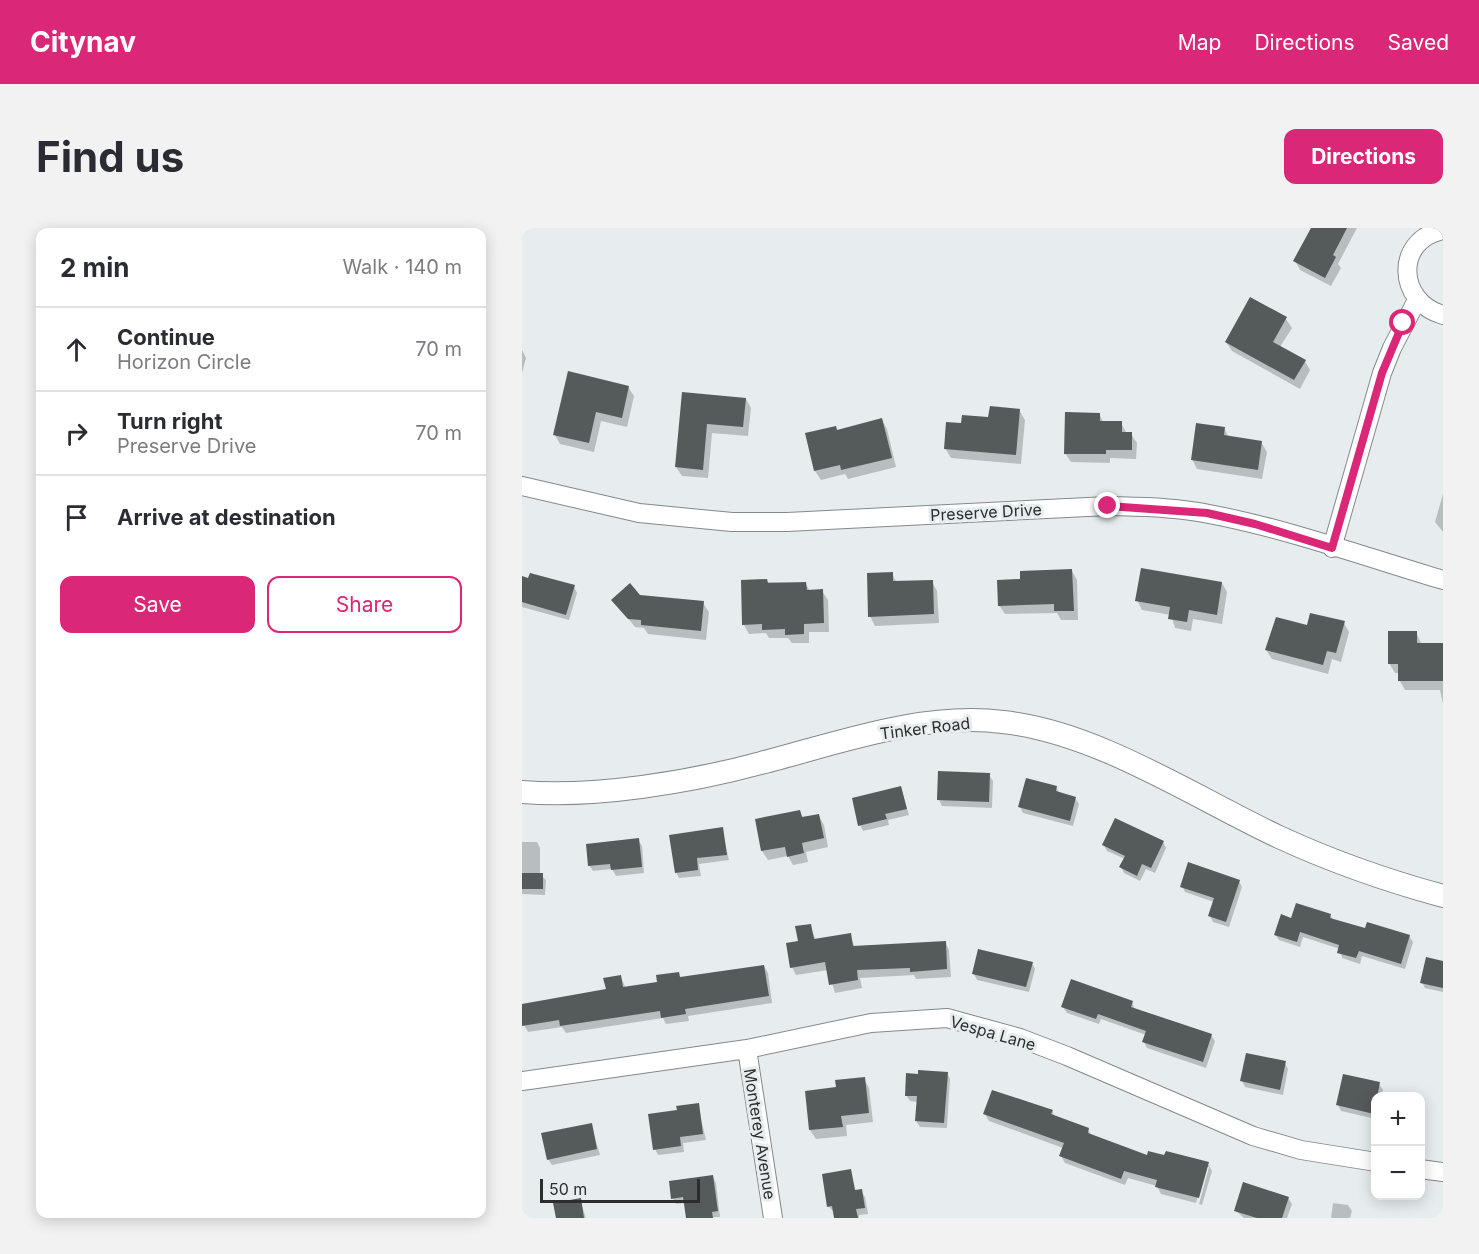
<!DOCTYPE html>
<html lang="en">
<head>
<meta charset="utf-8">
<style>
  body { margin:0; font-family:Inter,sans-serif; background:#f2f2f3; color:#2b2b33 }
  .controls { position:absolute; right:18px; bottom:18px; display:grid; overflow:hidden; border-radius:12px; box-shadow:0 3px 15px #0003 }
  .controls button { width:54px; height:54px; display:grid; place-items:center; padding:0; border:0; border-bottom:2px solid #e1e1e2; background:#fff; color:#2b2b33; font:30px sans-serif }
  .scale { position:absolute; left:18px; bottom:15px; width:160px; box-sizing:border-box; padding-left:6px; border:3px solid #2c2e2e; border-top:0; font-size:16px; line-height:21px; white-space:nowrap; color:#2c2e2e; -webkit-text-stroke:4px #e7edef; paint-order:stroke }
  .stop { position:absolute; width:18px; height:18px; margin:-14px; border:4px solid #db2777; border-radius:50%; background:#fff }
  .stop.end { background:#db2777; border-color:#fff; box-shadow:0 2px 6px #0008 }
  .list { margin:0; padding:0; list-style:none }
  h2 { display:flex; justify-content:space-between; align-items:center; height:78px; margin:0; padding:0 24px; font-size:26px }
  h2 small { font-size:20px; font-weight:400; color:#7c7c81 }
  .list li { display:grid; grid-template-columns:39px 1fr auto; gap:18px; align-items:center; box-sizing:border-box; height:84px; padding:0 24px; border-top:2px solid #e1e1e2 }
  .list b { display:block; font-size:22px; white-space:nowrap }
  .list p { margin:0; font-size:20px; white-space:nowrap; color:#7c7c81 }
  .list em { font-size:20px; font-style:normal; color:#7c7c81 }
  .actions { display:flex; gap:12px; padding:18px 24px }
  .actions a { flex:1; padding:14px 0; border:2px solid #db2777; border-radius:12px; text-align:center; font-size:21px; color:#db2777 }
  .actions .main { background:#db2777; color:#fff }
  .icon { flex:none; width:33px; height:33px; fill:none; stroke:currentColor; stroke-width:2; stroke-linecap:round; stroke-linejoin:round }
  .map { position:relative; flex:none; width:921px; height:990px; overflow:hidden; border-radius:12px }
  header { display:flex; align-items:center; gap:36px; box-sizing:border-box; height:84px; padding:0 30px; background:#db2777; color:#fff }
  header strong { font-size:28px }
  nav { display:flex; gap:33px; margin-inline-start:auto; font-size:21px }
  .intro { display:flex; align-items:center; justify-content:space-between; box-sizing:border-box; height:144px; padding:0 36px }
  h1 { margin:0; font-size:42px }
  .button { padding:15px 27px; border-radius:12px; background:#db2777; color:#fff; font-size:21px; font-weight:700 }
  main { display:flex; gap:36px; padding:0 36px }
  aside { flex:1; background:#fff; border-radius:12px; box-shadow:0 3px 15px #0003 }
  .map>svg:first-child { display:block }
</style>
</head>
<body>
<header>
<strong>Citynav</strong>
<nav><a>Map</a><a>Directions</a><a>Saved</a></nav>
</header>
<div class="intro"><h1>Find us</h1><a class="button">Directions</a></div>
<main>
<aside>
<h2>2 min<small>Walk · 140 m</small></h2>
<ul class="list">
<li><svg class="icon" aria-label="ahead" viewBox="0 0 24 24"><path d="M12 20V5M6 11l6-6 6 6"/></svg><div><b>Continue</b><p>Horizon Circle</p></div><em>70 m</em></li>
<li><svg class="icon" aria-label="right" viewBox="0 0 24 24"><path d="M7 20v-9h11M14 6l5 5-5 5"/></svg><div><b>Turn right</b><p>Preserve Drive</p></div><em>70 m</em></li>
<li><svg class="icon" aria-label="arrive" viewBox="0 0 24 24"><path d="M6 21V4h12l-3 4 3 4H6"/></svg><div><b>Arrive at destination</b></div></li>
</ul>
<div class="actions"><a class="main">Save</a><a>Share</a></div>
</aside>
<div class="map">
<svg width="921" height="990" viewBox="0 0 921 990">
  <rect width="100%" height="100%" fill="#e7edef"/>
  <path fill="#0003" d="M790,0H835L816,36L819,40L809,58L778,42L773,33Z
    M728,71L764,91L770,100L758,119L783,133L788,142L778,161L710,123L704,114Z
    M0,122L4,130L0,145Z
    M106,159L112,168L105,199L79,193L72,224L38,216L33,207Z
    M162,165L224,171L229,180L226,208L190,205L186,250L160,248L154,239Z
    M497,182L503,192L499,236L429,230L423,220L440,197Z
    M577,186L582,195H599L604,204L609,206L615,215L614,231L588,230V235L549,234L543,225Z
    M360,192L365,201L374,239L326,251L323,246L299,252L293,243L284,207L315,203Z
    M702,200L707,210L739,214L745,224L740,251L675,241L670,231Z
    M921,266V304L913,294Z
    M550,343L555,352L556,392H539L535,385L483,386L477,377L499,353Z
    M370,346L375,355L410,354L415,363L417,395L353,398L348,388Z
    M0,350L52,359L55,365L47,392L0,379Z
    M220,353L283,355L288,363H300L306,372L307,404H287V415H270L266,410H247L244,405L227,406L222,397Z
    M700,355L705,364L700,396L671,391L669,403L653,400L649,387L620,382L615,372Z
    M117,368L181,375L187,384L184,412L126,406L122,400L113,399L91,372Z
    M822,395L827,404L819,434L810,431L806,446L750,431L744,422L786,399Z
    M894,404L900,417H921V476L918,462H883L878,453V445H873L867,435Z
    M467,547L471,553L470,580L420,578L417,572Z
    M534,559L538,566L553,570L557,576L551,598L501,585L498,579Z
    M379,560L387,587L366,592L367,597L341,603L338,597Z
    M278,584L282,591L297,588L302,597L306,619L284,624L286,634L271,637L266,628L246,632L240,623L234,592Z
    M200,601L207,632L177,636L179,648L157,650L154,644Z
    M116,612L120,618L122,645L94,648L90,641L71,643L67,637Z
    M0,614H15L18,620V646L24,652L23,667L0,666Z
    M641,614L644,620L633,645L624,641L618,653L602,645L599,639L603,631L585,623L582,617Z
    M717,653L720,659L707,699L691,694L688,688L692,674L663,664L660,658Z
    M808,687L811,692L844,702L887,708L891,714L883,741L840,728L838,736L820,730L818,721L781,709L778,719L757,712L753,706L770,691Z
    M288,698L294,712L328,707L333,719L423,714L427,722L429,749L394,751L392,747L338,750L340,760L313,765L306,742L274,747L270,739L277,714Z
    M921,734V764L903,760L900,754Z
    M510,735L513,741L507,764L455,752L452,746Z
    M242,738L246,745L250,775L166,788L167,793L144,796L141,790L44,805L40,799L6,804L2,797L0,777L85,763L99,749L104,761L136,755L156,745L159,750Z
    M610,774L613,782L689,807L693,813L684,840L625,820L622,814L624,807L579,791L577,796L545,785L541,779Z
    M763,835L766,841L761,867L723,859L720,853Z
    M425,845L428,851L425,900L398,899L394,893L396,874L388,873L384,867Z
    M342,851L347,860L351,894L324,897L325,908L294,911L288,902L284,864L316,861Z
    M857,856L861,862L859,868H854V891L819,883L816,877Z
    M176,877L184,912L161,915L162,924L136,927L133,921L156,884Z
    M530,883L533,889L566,902L570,908L627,929L686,936L690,943L680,977L677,976L687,939H684L674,975L639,966L635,958L606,950L603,957L543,935L539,928L541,920L467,893L463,886Z
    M69,896L78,927L30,937L26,931Z
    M328,943L334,964L339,963L343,969L346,986L337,987V990H313L312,984L306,978Z
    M191,949L194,955L198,989L165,990L163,975L154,976L151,970Z
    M766,970L770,976L765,990H722L714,983Z
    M58,972L64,990H35Z
    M811,975L826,977L830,983L828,990H809Z"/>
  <path fill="#555a5a" d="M789,0H825L811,27L814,29L803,50L771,33Z
    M728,69L765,89L751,114L784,132L772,152L703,114Z
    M46,143L107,158L100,190L74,184L67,215L31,207Z
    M160,164L224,170L221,199L185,196L181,242L153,239Z
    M468,178L498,181L494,227L422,221L424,194L439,195L440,187L466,189Z
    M543,184L578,185V193H600V204H610V222H584V226H542Z
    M360,190L370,230L319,242L318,237L292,243L283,205L314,198L315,202Z
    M674,195L703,199L702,207L740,213L736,242L669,232Z
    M619,340L700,354L695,387L667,382L665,394L646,391L648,379L613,373Z
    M550,341L552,383H532V376L476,378L475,352L498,351V343Z
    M371,344V353L411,352L412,386L346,389L345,345Z
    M8,345L53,357L44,387L0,374V348L6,350Z
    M245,351L246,355L284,354L285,362L301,361L302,395L282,396V406L263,407V401L240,402V396L220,397L219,352Z
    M108,355L118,367L182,373L179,403L119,397V392L106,391L89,372Z
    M788,385L823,393L814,425L805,423L801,437L743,422L754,389L785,397Z
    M866,403H895V415H921V453H876V436H866Z
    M416,543L468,545L467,574L415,572Z
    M504,550L535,558L534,563L554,569L548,593L496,579Z
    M379,558L385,581L363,586L365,591L336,598L330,570Z
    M278,582L280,589L297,586L302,610L280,615L282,625L265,629L263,619L239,623L233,591Z
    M593,590L642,613L629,640L620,636L615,648L597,639L603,628L580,617Z
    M201,599L205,627L175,630L176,642L153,645L147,607Z
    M117,610L120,639L89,642L88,636L66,638L64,616Z
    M666,634L718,652L704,694L686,688L692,670L658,659Z
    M0,645H21V661H0Z
    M774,675L809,686L808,690L843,700L845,694L888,707L879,736L837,723L834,730L815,725L817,717L778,704L775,714L752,707L759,686L769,690Z
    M289,696L292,711L329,705L331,718L424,713L425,741L388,744V740L335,742L336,752L307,757L303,734L268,740L264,715L276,713L273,698Z
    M456,721L511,734L504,759L450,746Z
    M904,729L921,733V760L898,755Z
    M242,737L247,768L163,781L164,786L139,790L138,783L38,798L37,792L0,798V776L84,761L81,750L99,747L101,759L135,754L134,747L157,744L158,749Z
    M549,751L611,773L609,779L690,806L681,834L620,814L624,803L576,786L574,791L539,779Z
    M724,825L764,833L758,862L718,853Z
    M396,842L426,844L422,895L393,893L395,868H383L384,845L396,846Z
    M821,846L858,854L852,886L814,877Z
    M343,849L347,885L319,888L321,899L287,902L283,863L314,859L313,852Z
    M470,862L531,882L529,886L567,900L566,905L625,927L626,923L642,927L644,923L687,934L677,970L633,959L635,952L602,943L599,951L537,928L542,915L461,886Z
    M177,875L181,906L158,909L159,918L131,922L126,886L155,882L154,878Z
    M70,895L75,921L25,932L19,905Z
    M329,941L333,962L340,961L343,980L334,981L336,990H312L310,978L305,979L300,946Z
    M191,947L196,983L190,984L191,990H164L161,969L149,971L147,953Z
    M721,954L767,969L760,990H735L712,983Z
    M59,970L62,990H34L31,975Z"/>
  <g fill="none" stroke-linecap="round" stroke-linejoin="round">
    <defs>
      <path id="minor" d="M921,2C872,12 875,74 921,87
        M0,258L117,285L210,294H265L586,278C620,279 654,279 687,286C766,301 844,329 921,352
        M810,320L860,145L870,120L895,72
        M225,821L251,990
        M0,853L225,821L349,795L425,790L498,810L545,828L731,908L779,922L854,934
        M898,941L921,944"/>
      <path id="tertiary" d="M0,564C73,570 169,554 239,535C317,515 400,484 481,494C575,504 672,569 757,609C809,633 866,653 921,668"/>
    </defs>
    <use href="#minor" stroke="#83898a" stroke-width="20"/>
    <use href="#tertiary" stroke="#83898a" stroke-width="24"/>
    <use href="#minor" stroke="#fff" stroke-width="18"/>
    <use href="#tertiary" stroke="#fff" stroke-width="22"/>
  </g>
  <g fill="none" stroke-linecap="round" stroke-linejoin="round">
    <path stroke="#db2777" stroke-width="8" d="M586,278L685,285L733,296L810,320L860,145L881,95"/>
  </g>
  <g text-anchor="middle" stroke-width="6" stroke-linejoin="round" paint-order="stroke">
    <g font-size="16" fill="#2c2e2e" stroke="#e7edef">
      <text transform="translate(464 284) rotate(-3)" y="6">Preserve Drive</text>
      <text transform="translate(403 500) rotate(-7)" y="6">Tinker Road</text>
      <text transform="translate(471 805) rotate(16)" y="6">Vespa Lane</text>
      <text transform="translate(238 906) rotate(81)" y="6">Monterey Avenue</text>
    </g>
  </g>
</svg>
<div class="controls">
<button>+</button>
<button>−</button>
</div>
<div class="scale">50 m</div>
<div class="stop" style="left:881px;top:95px"></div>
<div class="stop end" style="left:586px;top:278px"></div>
</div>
</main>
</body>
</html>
